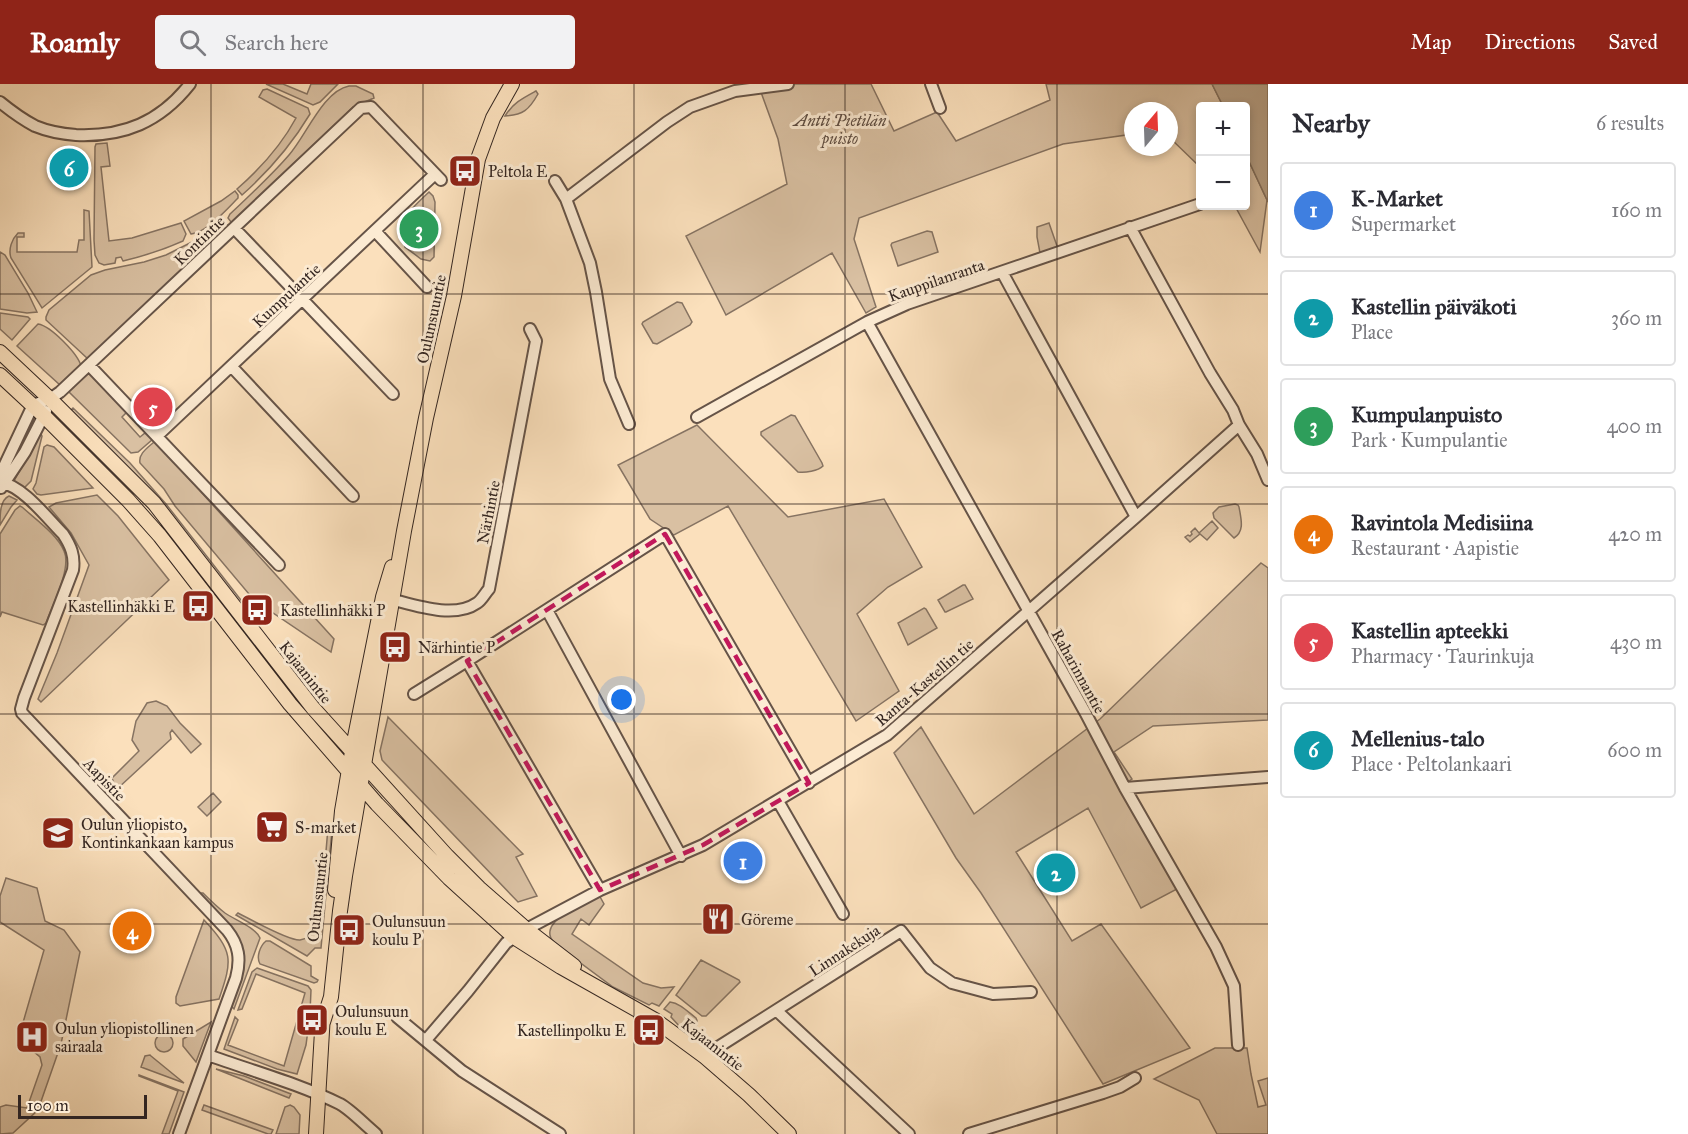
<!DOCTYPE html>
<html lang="en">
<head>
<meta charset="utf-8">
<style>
  body { margin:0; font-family:"IM FELL Great Primer",serif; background:#f2f2f3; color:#2b2b33 }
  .controls { position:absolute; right:18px; top:18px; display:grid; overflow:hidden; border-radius:6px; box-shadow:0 3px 9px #0003 }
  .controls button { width:54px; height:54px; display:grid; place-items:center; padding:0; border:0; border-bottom:2px solid #e1e1e2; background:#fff; color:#2b2b33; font:30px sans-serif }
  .compass { position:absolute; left:1124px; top:18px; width:54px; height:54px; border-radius:50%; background:#fff; box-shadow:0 3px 9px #0003; rotate:19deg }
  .scale { position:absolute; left:18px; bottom:15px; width:129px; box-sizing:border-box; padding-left:6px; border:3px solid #342621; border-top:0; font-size:16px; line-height:21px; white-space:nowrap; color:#342621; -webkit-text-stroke:4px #fcebd3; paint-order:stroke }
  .you { position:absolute; left:622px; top:616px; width:21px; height:21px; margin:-15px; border:4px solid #fff; border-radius:50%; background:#1a73e8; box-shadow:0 0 0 9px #1a73e833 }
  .badge { display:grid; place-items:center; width:39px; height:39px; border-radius:50%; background:#8f2418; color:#fff; font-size:20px; font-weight:700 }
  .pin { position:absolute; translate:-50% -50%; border:3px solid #fff; box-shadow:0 2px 6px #0006 }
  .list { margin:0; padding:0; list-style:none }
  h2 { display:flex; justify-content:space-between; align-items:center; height:78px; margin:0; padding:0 24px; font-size:26px }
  h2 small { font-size:20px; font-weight:400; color:#7c7c81 }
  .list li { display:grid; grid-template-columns:39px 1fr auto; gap:18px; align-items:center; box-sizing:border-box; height:96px; margin:0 12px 12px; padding:0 12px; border:2px solid #e1e1e2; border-radius:6px }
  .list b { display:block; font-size:22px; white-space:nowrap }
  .list p { margin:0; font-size:20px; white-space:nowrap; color:#7c7c81 }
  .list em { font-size:20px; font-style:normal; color:#7c7c81 }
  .icon { flex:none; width:33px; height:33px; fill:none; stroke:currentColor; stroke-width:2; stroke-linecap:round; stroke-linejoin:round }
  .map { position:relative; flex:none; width:1268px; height:1050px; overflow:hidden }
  header { display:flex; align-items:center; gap:36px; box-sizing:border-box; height:84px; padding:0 30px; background:#8f2418; color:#fff }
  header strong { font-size:28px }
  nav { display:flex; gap:33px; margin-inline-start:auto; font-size:21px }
  .search { width:420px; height:54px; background:#f2f2f3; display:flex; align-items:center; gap:15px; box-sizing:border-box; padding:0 21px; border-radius:6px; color:#7c7c81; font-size:22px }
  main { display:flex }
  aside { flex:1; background:#fff }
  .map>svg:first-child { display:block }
</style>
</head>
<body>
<header>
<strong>Roamly</strong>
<div class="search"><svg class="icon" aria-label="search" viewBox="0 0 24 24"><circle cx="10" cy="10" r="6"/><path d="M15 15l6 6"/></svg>Search here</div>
<nav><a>Map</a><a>Directions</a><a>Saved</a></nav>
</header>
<main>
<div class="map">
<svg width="1268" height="1050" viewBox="0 0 1268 1050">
  <rect width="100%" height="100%" fill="#fbe0bc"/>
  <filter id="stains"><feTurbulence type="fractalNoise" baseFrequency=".00333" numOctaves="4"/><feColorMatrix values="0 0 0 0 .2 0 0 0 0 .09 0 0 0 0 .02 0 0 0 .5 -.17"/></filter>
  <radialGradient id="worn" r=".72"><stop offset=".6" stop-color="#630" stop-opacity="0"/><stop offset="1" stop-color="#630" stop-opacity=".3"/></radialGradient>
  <path fill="#d9c0a2" stroke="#867362" stroke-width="1.5" d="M266,0H283L307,10L311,0H338L320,18L313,21Z
    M758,0H871L894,47L937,28L956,57L1050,16L1046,0H1212L1223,22H1200V83L1169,53V27H1133V50L1063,60L859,134L854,155L876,223L866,229L832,169L726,231L686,152L787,100L778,55Z
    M349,2H356L373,10L374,14L353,23L233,138H231L228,134L230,130C250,111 271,92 289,71C306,52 323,7 349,2Z
    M267,5L308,24L310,30C292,60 269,87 242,111L237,105C261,84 281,62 296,34L259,13L263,6Z
    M536,7L538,10C529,26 523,31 505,32C513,19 523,14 536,7Z
    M107,59L110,82L101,83L109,157L132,154L181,139L186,150L183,157C163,166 144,172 123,177L121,173L116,174L115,179L104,181L99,179L95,171L94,156L95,63L96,60Z
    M1246,71L1267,116L1260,168L1235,122H1246Z
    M235,107L238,111V114C227,125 206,149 191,150L184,137L221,117Z
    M429,108L433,112L435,118L434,173L430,177L421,175L405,163C403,131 407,129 429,108Z
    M84,126L89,127L92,183L42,224L11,174C8,165 12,155 18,149H24V153H17V168H77L79,156H84Z
    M222,138L227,141V144L88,275L46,236V233L49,226L91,191L105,186L144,178L166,171L196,156Z
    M1049,139L1057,162L1055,165L1042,170L1040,169L1037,153V143Z
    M927,147L932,148L938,168L898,182L891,161L892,159Z
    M0,168L5,171L28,209L37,228L27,229L0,225Z
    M677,218L682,219L692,238L690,241L657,260L653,259L642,240L643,238Z
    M0,229L28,233L30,235L12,256L0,245Z
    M38,240C51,242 78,270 81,282L60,301L17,262Z
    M90,288L127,328L122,333L140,353L145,349L153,355L138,368L131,369L68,307Z
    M73,324L130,379L166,420L251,529L235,514L70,327Z
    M791,331L795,332L822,379L823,382C818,387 805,389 798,388L761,351V348Z
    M697,341L788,433L884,415L922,483L888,503L857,530L899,607L856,637L728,422L674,451L650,435L618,381Z
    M41,350L42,352L31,397L22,406L16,401L14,397L39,351Z
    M155,357L334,555L331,568L254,516L175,422L164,405L140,379C138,369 149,363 155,357Z
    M47,361L54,363L93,404L41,411L37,410L33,405L36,399L44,363Z
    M97,411L118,432L169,496L41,618L38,615L57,569L89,481L71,449L49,423L56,419Z
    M9,412L17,416L11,423L0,441C0,430 0,416 9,412Z
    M1235,420L1238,421L1239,423C1241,435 1245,447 1234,454L1214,434L1213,429L1219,423Z
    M20,422L22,423C35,435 58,451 64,467C72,484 52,522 46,539L43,541L2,528L0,533V450L15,426Z
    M1212,437L1218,444L1207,456L1200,450L1190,458L1185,453L1188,451L1190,452L1192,450L1191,448L1195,444L1199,449Z
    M1261,479L1268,484V636L1153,642L1114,668L1132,695L1120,703L1177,805L1141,824L1088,724L1016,768L1072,857L1101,840L1190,964L1103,1000L981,809L956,774L894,669L921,643L974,730L1100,635Z
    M963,501H965L973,515L946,528H945L938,516Z
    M924,524L926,525L937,544L908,561L898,539Z
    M156,617L167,622L180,639L201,660L191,669L172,646L170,649L171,655L116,706L112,694L139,667L132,656L136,637L147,619Z
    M388,633L523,770L516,773L537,812L518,818L382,676L380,667Z
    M213,709L221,718L207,732L198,723Z
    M328,744L332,746L321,864H315L307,872L236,831L238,829C250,835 289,857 300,856C304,855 311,853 313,849C318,844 316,832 317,826L321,825Z
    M6,794L37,804L45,837L64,846L80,868L61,960L38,1026L13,1049L0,1050V1023L6,1021L27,1024L42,981L40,973L20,956V949L44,866L0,838V812Z
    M200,809H203C210,816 217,823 225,829C235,836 255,843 260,854L234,925L231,922C236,909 243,894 244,881C246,851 218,830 200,811Z
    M599,811L604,820L589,841L581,835L572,850L643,899L661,904L674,903L659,922L652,919L649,921L613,903L555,860C552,856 549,853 550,847C552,832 587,817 599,811Z
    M204,836C233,867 233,875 219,915L180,922L176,919V913Z
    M266,857H270L311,882V892L318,896L317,898L314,899L260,880C256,873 260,862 266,857Z
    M701,876L739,896L740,898L706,932H702L676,911Z
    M257,884L308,902L311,906L310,929H307V938H309L306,961L297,990L277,985L224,965L235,933L238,936L228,961L284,982L305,909L256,890L242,925L238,926L252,888Z
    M670,918C680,919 688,928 696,934C700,941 693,947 689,952L687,947L682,945L671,933L672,930L664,925Z
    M211,938L196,978L183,962V955Z
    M155 959a9 9 0 1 1 18 0a9 9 0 1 1-18 0Z
    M1215,964H1247L1251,990L1258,1023L1266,1021L1258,997L1268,994V1050H1217L1199,1016L1154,995Z
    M150,971L151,972L184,999L141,983L145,972Z
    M216,985L244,992L291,1010L289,1014Z
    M139,991L184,1008L169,1050H162L178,1007L139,992Z
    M204,1021L273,1046L271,1050H268L202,1026Z
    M290,1021L294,1023L300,1031L299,1050H276L285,1023Z"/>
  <path fill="#b7a187" stroke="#83705e" stroke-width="1.5" d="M1212,0H1268V118L1246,71V22H1223Z"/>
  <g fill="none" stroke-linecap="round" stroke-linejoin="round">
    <defs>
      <path id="minor" d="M931,0L940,24
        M0,18C11,27 22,35 35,42C47,47 63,50 76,51C124,53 160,38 190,0
        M555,97L566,115L590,179L596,208L610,295L629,340
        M566,115L667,38L690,23L735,7L788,0
        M1130,143L1210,289L1233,326L1239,341L1257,370L1268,396
        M234,144L393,310
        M375,147L427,203
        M1002,188L1136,433
        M867,238L1085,628L1125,704L1216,863L1234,902L1238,961
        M89,281L279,481
        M232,283L353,412
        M697,333L867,238L907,220L1200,120
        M157,352L435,90
        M0,391L33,321L50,315L60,308L361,24L371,23L441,96
        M0,398C23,402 47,434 63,450C71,462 75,472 73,486L24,614L21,625L22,629L227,846C239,861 241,875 236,894L179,1050
        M1,404L25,368L46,327
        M386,514C412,520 453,536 477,519C482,516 485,509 489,505L536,257L530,245
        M547,526L681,772
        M467,577L600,806
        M414,610L467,577L665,450L809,699
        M1125,704L1268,693
        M778,717L843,830
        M777,927L909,1050
        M397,933L462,987L560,1050
        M426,956L468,907L506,859L521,848L600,806L703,761L887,651L1136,433L1239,341
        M208,971C252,987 297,999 340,1020C351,1026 365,1041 376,1050
        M704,972L901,847L930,884L952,899L993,910L1031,908
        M969,1050L1103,1009L1120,1003L1135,994"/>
      <path id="major" d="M0,268L50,315L154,419L313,624L447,772L479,804L526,845L574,882
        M0,291L44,332L128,416L160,452L290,620L377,720L449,794L514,853L561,883L655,936L704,972L749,1011L789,1050
        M335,806L342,727L352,668L383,513L392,483
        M323,938L331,913L340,827L345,792L404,447L426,334L454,212L478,75L493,34L512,0
        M316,1050L323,930"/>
    </defs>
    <use href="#minor" stroke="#665448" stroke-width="14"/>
    <use href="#major" stroke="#342621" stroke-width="16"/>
    <use href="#minor" stroke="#fcebd3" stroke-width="10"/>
    <use href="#major" stroke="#fbe0bc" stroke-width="14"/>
  </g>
  <path fill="none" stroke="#c2185b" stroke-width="4.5" stroke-dasharray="12 8" stroke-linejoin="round" d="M665,450L809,699L703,761L600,806L467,577Z"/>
  <path fill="none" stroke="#342621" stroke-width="1.5" stroke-opacity="0.55" d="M211,0V1050M423,0V1050M634,0V1050M845,0V1050M1057,0V1050M0,210H1268M0,420H1268M0,630H1268M0,840H1268"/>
  <defs>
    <symbol id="bus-square" viewBox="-11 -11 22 22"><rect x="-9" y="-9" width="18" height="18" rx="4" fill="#8f2418" stroke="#fcebd3"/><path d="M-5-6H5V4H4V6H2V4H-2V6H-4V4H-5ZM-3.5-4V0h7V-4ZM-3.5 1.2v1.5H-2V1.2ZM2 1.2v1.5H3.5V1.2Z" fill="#fff"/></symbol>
    <symbol id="supermarket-square" viewBox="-11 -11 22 22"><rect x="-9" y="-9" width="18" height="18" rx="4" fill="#8f2418" stroke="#fcebd3"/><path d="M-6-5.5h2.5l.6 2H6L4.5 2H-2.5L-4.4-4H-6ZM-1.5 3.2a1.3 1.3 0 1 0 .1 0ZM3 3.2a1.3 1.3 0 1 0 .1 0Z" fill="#fff"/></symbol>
    <symbol id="university-square" viewBox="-11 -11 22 22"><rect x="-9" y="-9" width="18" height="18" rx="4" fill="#8f2418" stroke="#fcebd3"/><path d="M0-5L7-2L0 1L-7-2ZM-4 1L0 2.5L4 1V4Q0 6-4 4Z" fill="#fff"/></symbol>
    <symbol id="restaurant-square" viewBox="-11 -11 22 22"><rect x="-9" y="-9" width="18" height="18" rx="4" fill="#8f2418" stroke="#fcebd3"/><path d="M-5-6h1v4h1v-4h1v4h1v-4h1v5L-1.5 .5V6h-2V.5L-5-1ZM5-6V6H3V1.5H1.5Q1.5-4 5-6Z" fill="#fff"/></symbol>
    <symbol id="hospital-square" viewBox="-11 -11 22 22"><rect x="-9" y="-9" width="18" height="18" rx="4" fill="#8f2418" stroke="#fcebd3"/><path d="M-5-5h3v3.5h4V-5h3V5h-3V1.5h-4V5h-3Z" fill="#fff"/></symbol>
  </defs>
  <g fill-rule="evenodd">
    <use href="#bus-square" x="446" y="68" width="38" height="38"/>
    <use href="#bus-square" x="179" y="503" width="38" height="38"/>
    <use href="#bus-square" x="238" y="507" width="38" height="38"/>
    <use href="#bus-square" x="376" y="544" width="38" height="38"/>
    <use href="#supermarket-square" x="253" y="724" width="38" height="38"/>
    <use href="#university-square" x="39" y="730" width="38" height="38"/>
    <use href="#restaurant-square" x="699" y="816" width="38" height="38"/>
    <use href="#bus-square" x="330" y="827" width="38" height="38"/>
    <use href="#bus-square" x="293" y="917" width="38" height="38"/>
    <use href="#bus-square" x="630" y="927" width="38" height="38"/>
    <use href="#hospital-square" x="13" y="934" width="38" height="38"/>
  </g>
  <g text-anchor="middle" stroke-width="6" stroke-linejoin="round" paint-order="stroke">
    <g font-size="16" font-style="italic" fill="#5d4c41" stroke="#fcebd3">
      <text x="840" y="42">Antti Pietilän<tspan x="840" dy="18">puisto</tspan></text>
    </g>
    <g font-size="16" fill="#342621" stroke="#fcebd3" text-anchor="start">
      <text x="488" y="93">Peltola E</text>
      <text x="175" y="528" text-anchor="end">Kastellinhäkki E</text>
      <text x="280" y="532">Kastellinhäkki P</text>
      <text x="418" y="569">Närhintie P</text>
      <text x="81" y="746">Oulun yliopisto,<tspan x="81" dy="18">Kontinkankaan kampus</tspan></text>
      <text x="295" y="749">S-market</text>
      <text x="741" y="841">Göreme</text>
      <text x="372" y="843">Oulunsuun<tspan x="372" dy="18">koulu P</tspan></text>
      <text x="335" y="933">Oulunsuun<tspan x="335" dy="18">koulu E</tspan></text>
      <text x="55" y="950">Oulun yliopistollinen<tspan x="55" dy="18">sairaala</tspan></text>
      <text x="626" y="952" text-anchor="end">Kastellinpolku E</text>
    </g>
    <g font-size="16" fill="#342621" stroke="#fcebd3">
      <text transform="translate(199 156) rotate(-44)" y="6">Kontintie</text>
      <text transform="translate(936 196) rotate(-19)" y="6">Kauppilanranta</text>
      <text transform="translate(286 211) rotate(-43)" y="6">Kumpulantie</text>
      <text transform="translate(431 235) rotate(-78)" y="6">Oulunsuuntie</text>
      <text transform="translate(488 428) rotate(-79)" y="6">Närhintie</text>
      <text transform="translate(1079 587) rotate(61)" y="6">Raharinnantie</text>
      <text transform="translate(306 588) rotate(52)" y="6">Kajaanintie</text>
      <text transform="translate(924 598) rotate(-41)" y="6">Ranta-Kastellin tie</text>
      <text transform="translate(105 695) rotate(46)" y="6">Aapistie</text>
      <text transform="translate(317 813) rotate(-84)" y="6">Oulunsuuntie</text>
      <text transform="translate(844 866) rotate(-33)" y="6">Linnakekuja</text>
      <text transform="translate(713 960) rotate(38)" y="6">Kajaanintie</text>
    </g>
  </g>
  <rect width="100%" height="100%" filter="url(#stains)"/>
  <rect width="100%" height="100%" fill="url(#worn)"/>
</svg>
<div class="controls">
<button>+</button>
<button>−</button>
</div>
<svg class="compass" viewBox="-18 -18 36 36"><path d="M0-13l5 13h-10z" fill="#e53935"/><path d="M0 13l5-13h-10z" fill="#7c7c81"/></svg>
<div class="scale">100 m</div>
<div class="you"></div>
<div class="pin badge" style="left:743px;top:777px;background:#3f7fe0">1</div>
<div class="pin badge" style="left:1056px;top:789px;background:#0f9aa8">2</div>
<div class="pin badge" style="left:419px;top:145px;background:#2e9e5b">3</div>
<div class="pin badge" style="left:132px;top:847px;background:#e8710a">4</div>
<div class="pin badge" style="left:153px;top:323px;background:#e0444e">5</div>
<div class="pin badge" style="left:69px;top:84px;background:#0f9aa8">6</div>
</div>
<aside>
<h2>Nearby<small>6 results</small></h2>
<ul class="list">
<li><span class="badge" style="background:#3f7fe0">1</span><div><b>K-Market</b><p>Supermarket</p></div><em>160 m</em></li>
<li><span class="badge" style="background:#0f9aa8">2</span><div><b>Kastellin päiväkoti</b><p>Place</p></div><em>360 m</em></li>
<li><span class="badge" style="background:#2e9e5b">3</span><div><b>Kumpulanpuisto</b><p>Park · Kumpulantie</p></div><em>400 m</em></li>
<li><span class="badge" style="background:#e8710a">4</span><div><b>Ravintola Medisiina</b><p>Restaurant · Aapistie</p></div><em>420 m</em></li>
<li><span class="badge" style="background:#e0444e">5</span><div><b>Kastellin apteekki</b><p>Pharmacy · Taurinkuja</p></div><em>430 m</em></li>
<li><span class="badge" style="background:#0f9aa8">6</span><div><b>Mellenius-talo</b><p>Place · Peltolankaari</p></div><em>600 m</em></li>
</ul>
</aside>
</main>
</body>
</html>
